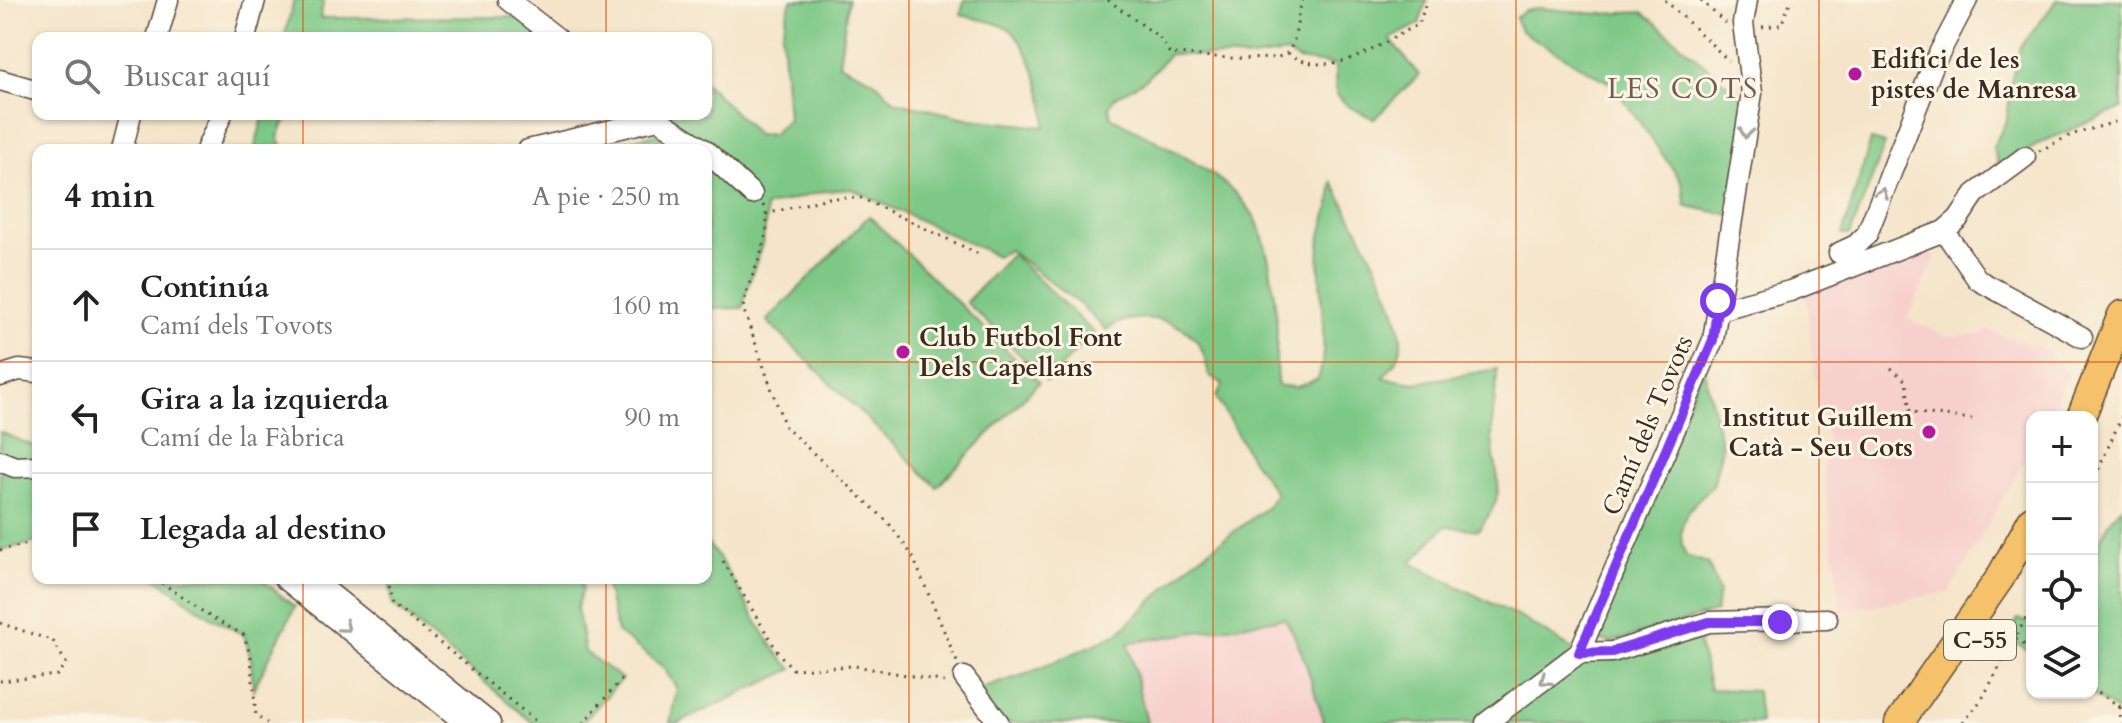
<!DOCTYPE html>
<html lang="es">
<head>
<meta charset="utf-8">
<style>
  body { margin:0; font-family:Cardo,serif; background:#f2f2f2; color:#222 }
  .controls { position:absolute; right:24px; bottom:24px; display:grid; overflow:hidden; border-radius:16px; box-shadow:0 2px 6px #0004 }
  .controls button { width:72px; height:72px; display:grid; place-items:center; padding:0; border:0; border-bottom:2px solid #e0e0e0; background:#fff; color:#222; font:40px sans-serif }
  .stop { position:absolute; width:24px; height:24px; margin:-18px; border:6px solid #7c3aed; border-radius:50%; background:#fff }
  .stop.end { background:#7c3aed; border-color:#fff; box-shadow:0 2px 8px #0008 }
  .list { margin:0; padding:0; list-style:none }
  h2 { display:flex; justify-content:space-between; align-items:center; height:104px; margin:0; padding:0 32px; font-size:34px }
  h2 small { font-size:26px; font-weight:400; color:#767676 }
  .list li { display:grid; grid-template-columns:52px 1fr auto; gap:24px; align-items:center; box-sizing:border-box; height:112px; padding:0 32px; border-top:2px solid #e0e0e0 }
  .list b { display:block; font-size:30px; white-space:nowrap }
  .list p { margin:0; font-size:26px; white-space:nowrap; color:#767676 }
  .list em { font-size:26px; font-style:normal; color:#767676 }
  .icon { flex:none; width:44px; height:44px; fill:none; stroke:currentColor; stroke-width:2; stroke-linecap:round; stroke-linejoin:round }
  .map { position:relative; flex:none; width:2122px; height:723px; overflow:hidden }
  .search { position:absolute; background:#fff; box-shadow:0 2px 6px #0004; left:32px; top:32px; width:680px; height:88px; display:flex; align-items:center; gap:20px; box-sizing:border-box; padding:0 28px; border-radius:16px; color:#767676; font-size:30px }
  .panel { position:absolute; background:#fff; box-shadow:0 2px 6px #0004; left:32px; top:144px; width:680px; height:440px; border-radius:16px }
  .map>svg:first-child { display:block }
</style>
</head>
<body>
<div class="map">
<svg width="2122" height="723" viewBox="0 0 2122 723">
  <rect width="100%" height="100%" fill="#fcf5e5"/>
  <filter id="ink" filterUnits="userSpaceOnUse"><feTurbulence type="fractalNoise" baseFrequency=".0125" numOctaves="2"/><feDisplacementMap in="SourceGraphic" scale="16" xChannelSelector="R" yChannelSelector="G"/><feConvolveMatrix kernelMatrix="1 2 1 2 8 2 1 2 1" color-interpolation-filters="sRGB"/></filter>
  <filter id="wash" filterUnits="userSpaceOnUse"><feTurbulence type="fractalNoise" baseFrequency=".006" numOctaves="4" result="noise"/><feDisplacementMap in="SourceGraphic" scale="32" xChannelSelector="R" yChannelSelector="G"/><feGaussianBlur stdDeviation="1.8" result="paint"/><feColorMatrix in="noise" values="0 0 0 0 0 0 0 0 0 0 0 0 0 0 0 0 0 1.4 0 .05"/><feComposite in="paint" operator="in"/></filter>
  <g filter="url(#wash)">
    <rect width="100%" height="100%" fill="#f4e4c9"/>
    <path fill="#f7d0ce" d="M1919,244L1936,256L1907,319L1947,336L1979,335L1988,330L2047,350L2068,374L2048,417H2032V448L1949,592L1841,611L1822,458L1829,457L1823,409H1818L1806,294Z
      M1285,618L1298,637L1299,654L1324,723H1147L1128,643Z"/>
    <path fill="#7dc886" stroke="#5c7952" stroke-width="2" d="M294,0H324L320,18L528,17L549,38H284Z
      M791,0H848L839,64L873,80L895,101L970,119L1044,127C1051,108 1028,41 1009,29C997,21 975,19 961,15L964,0H1427L1419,24L1390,39L1419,75L1374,119L1348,106L1336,94L1335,65L1298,60L1287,53L1251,58L1170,54L1145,80L1116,97L1109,106L1111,117C1156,142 1242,178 1260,229C1270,256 1273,285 1276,313C1279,338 1273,362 1278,386L1297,387L1318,379C1331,345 1316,283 1320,242C1323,219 1333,206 1332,181C1350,217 1410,314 1400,352C1398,361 1388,371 1383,378L1415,383L1497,369C1497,390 1492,410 1492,431C1492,478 1513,487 1478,530L1445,526L1411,563L1521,618L1579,653L1709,622L1699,644L1710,689L1757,691L1760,723H1324C1315,693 1301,641 1284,618L1128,643L1147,723H1001L972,692L1029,673L1116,635L1192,563L1267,507L1276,493L1252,460L1216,397L1223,384L1209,375C1206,363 1204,349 1195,339C1176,316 1128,311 1106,330L1082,306L1009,250L997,256L852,189L825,191L765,207C770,243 748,273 743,308L706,309V150H586L655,134L696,144L650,114H706V84L758,135L773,134L788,119L782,34Z
      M2057,0H2122V108L2042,142L1999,168L1993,147L2007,120L2011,82L2020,48Z
      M1540,8L1598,14L1643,12L1750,104L1735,216L1686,206L1682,182L1613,85L1521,31L1515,18L1525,11Z
      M264,114H288L278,137L284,150H254Z
      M391,114H516L417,119Z
      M1871,140L1885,144L1850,235H1842Z
      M869,216L1039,382L937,487L767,321Z
      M1012,254L1094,333L1047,381L966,302Z
      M1703,366L1722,447L1713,486C1690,504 1672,527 1686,556L1708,563L1719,591L1716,612L1611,642L1595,639Z
      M0,432L38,448V542L0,550Z
      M2122,507V714L2089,693H2092C2092,634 2076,552 2122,507Z
      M706,542C736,574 764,648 793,669L678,723H670L677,689L663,667L617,632L604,578H706Z
      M155,578H260L295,607L253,690L251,658L244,635L212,618Z
      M389,578H579L583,587L577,608L585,652L622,679L582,723H533L392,604Z
      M2018,619L2032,623V653L2007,637Z"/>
  </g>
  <g filter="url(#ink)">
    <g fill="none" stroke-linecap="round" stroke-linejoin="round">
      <defs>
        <path id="minor" d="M508,0L557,38
          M157,38L168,0
          M245,38L255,0
          M0,80L38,91
          M650,114L705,150
          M122,150L131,114
          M206,150L222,114
          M528,150L654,120
          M706,151L752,194
          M1944,231L1978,280L2082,337
          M1839,253L1856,245L1867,234L1934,63L1967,0
          M1718,310L1790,291L1944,231L1958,219L1975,194L2025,157
          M0,376L19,370L38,372
          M0,461L15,467L38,466
          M284,578L465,723
          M311,578L490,723
          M1579,653L1612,652L1709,622L1827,619
          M964,677L999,723
          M1486,723L1579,653L1713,340L1752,93L1743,23L1747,0"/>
        <path id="highway" d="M2081,417L2122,315
          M1899,723L2000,578L2032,520"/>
      </defs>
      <use href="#minor" stroke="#574638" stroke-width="23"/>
      <use href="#highway" stroke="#574638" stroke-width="31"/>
      <path stroke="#574638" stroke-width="3" stroke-dasharray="2 6" stroke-linecap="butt" d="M1108,0L1159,37L1170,54C1190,54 1275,65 1287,53C1298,42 1296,15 1303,0
        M1665,0L1729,61
        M1701,0L1727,25
        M1762,27L1781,25L1791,0
        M1288,53C1332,83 1379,44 1419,24L1427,0
        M2039,151L2071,135L2122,120
        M763,205C778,235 747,276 743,308L785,427L888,522L912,555L957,662
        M766,214L828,198H861L981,255
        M1891,368L1906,381L1910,412L1972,419
        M2092,484L2122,416
        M0,550L38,542
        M723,561L779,654L793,669L855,666L946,682
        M155,578L212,618L244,635L251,658L256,716L267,723
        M388,578L392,604L538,723
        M0,623L53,641L66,663L57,675L0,681
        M2016,639L2032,650
        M2092,688L2122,708
        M2120,707L2121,723
        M583,723L622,679
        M1963,723L1982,699L2032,607"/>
      <use href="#minor" stroke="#fff" stroke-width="20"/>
      <use href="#highway" stroke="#f5c16b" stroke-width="28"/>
    </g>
    <defs><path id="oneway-chevron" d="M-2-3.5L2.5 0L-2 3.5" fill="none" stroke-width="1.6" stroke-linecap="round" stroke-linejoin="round" transform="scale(2)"/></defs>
    <g stroke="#a79f9a">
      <use href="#oneway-chevron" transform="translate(1746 133) rotate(98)"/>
      <use href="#oneway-chevron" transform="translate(1882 193) rotate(-70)"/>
      <use href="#oneway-chevron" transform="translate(345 627) rotate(39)"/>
      <use href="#oneway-chevron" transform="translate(1545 680) rotate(144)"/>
    </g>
  </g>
  <g fill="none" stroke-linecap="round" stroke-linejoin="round" filter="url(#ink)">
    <path stroke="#7c3aed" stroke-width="10" d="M1718,301L1713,340L1579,653L1612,652L1709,622H1780"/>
  </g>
  <path fill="none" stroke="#df570d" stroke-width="2" stroke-opacity="0.55" d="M303,0V38M606,0V38M909,0V723M1213,0V723M1516,0V723M1819,0V723M303,114V150M606,114V150M0,362H38M706,362H2122M303,578V723M606,578V723"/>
  <g fill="#b5179e" stroke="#fcf5e5" stroke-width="3">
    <circle cx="1855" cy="74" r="8"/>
    <circle cx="903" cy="352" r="8"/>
    <circle cx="1929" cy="432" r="8"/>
  </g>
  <g text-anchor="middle" stroke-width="6" stroke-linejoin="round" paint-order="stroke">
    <rect fill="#fcf5e5" stroke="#75675a" stroke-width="2" x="1944" y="620" width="72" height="40" rx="6"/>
    <g font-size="24" font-weight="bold" fill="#3b2a1e">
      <text x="1980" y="648">C-55</text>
    </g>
    <g font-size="26" font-weight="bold" fill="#3b2a1e" stroke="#fcf5e5" text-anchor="start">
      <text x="1871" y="68">Edifici de les<tspan x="1871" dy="30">pistes de Manresa</tspan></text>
      <text x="919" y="346">Club Futbol Font<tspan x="919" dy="30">Dels Capellans</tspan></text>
      <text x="1913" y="426" text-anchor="end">Institut Guillem<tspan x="1913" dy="30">Catà - Seu Cots</tspan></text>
    </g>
    <g font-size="26" fill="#3b2a1e" stroke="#fcf5e5">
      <text transform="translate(1647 425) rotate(-67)" y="9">Camí dels Tovots</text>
    </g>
    <g font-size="28" letter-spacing="2" fill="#765a51" stroke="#fcf5e5">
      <text x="1683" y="98">LES COTS</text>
    </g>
  </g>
</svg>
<div class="controls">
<button>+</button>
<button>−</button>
<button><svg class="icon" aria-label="locate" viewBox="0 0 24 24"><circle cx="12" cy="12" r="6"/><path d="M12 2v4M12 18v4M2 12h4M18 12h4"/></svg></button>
<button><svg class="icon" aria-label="layers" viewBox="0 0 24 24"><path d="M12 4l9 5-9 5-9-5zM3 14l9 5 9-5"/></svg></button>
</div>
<div class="stop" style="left:1718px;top:301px"></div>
<div class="stop end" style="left:1780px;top:622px"></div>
<div class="search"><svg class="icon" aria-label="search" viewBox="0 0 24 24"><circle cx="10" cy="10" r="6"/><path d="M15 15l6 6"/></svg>Buscar aquí</div>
<section class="panel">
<h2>4 min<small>A pie · 250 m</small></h2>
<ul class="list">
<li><svg class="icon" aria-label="ahead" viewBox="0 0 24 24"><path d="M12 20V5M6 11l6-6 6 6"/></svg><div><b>Continúa</b><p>Camí dels Tovots</p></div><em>160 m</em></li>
<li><svg class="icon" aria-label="left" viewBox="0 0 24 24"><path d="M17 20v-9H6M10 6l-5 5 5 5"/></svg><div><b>Gira a la izquierda</b><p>Camí de la Fàbrica</p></div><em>90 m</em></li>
<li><svg class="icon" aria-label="arrive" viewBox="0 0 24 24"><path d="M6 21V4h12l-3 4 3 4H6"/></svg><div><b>Llegada al destino</b></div></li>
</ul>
</section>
</div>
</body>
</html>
